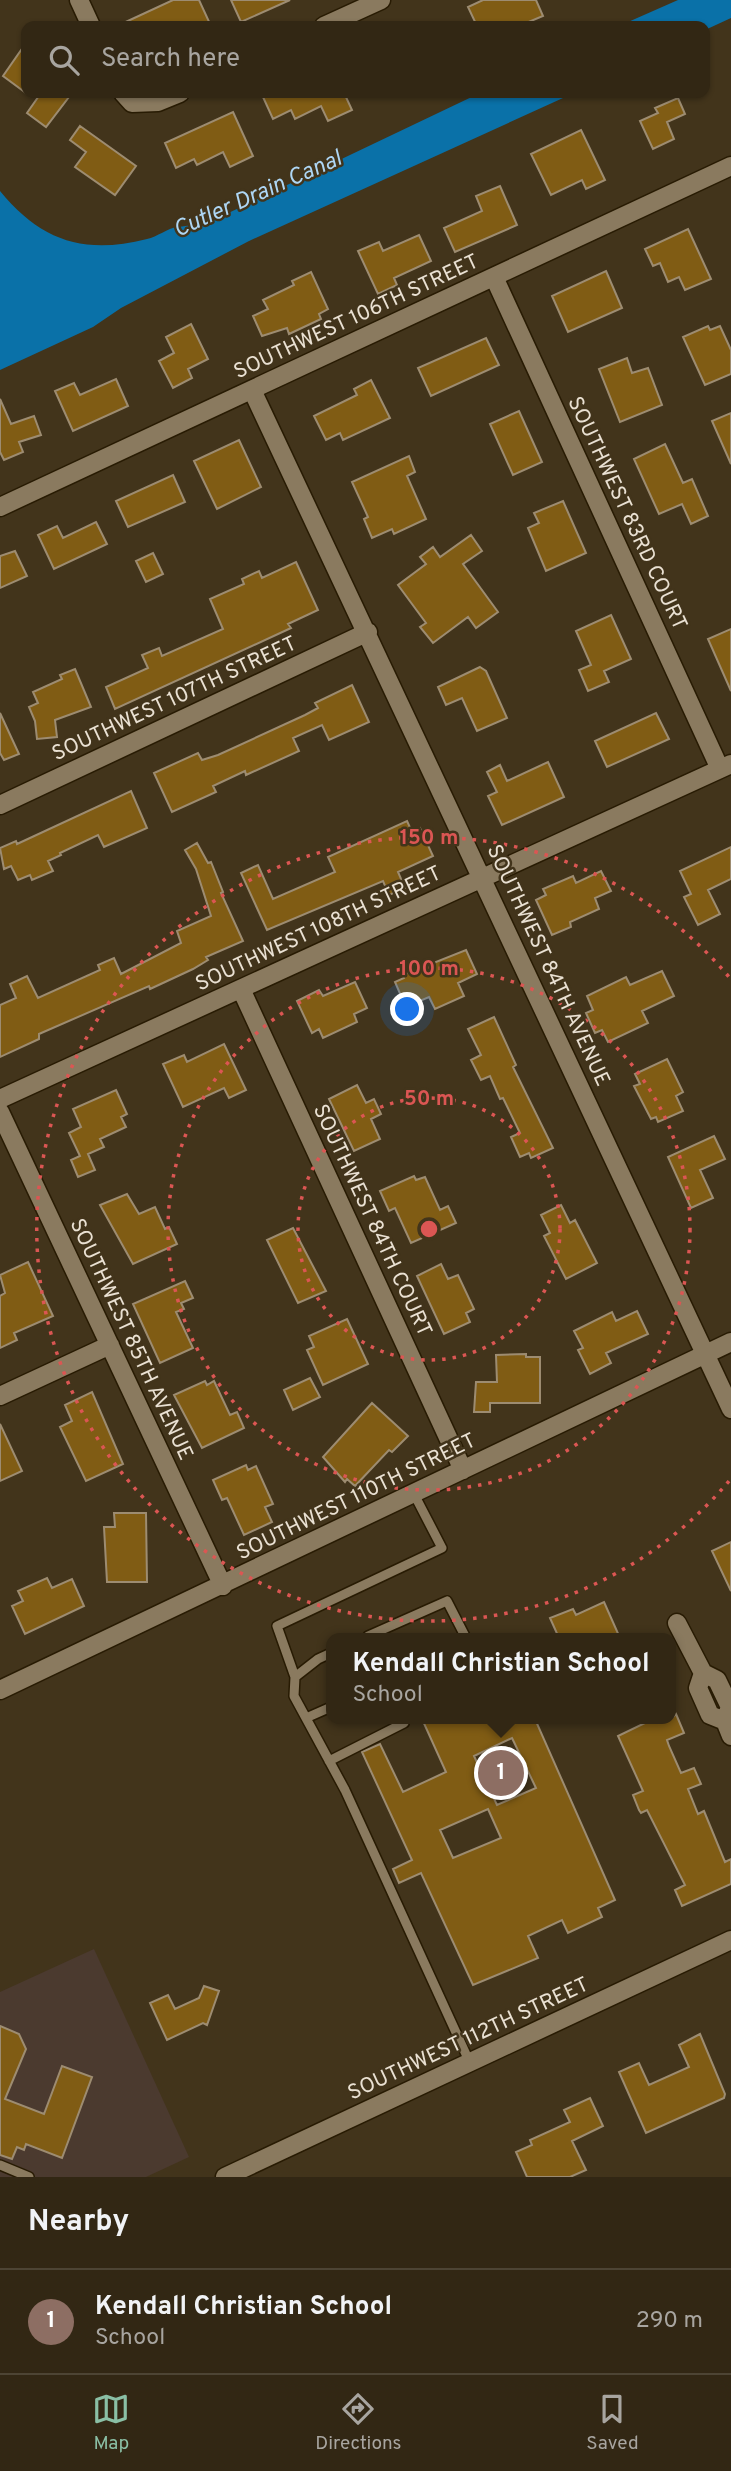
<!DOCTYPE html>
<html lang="en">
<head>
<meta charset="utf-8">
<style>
  body { margin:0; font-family:Overpass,sans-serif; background:#3a2f1d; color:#f1f3f6 }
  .you { position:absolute; left:408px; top:1010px; width:24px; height:24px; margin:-18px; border:5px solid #fff; border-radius:50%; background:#1a73e8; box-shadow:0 0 0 10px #1a73e833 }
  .badge { display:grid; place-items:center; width:46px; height:46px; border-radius:50%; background:#8abfa5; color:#fff; font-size:23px; font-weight:700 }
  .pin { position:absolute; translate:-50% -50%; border:4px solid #fff; box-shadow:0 2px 7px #0006 }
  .popup { position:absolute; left:326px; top:1633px; width:350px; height:91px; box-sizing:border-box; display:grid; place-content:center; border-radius:14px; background:#322714; filter:drop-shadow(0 2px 5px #0005); font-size:23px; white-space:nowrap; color:#a8a5a0 }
  .popup b { font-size:26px; color:#f1f3f6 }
  .popup::after { content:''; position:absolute; left:50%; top:100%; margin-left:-14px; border:14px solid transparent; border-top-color:#322714 }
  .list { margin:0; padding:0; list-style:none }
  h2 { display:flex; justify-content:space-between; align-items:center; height:91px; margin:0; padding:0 28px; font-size:30px }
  h2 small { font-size:23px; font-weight:400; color:#a8a5a0 }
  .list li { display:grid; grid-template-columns:46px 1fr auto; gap:21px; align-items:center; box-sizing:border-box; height:105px; padding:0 28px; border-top:2px solid #4d4434 }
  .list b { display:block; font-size:26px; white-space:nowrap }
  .list p { margin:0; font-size:23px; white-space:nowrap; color:#a8a5a0 }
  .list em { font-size:23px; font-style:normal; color:#a8a5a0 }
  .icon { flex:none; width:38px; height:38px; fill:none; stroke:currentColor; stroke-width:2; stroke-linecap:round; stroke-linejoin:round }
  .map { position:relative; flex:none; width:731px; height:2177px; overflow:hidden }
  .search { position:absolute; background:#322714; box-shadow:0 2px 5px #0004; left:21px; right:21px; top:21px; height:77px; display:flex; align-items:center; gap:18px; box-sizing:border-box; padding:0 24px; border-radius:14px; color:#a8a5a0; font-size:26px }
  .sheet { height:196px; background:#322714 }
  nav { display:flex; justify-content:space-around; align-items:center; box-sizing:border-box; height:98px; border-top:2px solid #4d4434; background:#322714; font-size:19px; color:#a8a5a0 }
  nav a { display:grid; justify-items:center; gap:4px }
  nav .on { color:#8abfa5 }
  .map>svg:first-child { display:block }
</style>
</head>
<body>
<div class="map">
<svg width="731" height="2177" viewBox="0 0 731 2177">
  <rect width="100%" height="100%" fill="#42341b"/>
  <path fill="#4b3a2f" d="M94,1949L189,2157L146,2177H0V1992Z"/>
  <path fill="#0a71a8" d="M678,0H731V18L705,30V26H619Z
    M480,93H574L249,241L121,308L93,327L0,370V191C41,241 84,255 147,239C157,237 168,228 177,227C191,226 204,222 218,218Z"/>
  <path fill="#805c14" stroke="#9d8c71" stroke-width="2" fill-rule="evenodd" d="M173,0H199L211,26H117Z
    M231,0H290L241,22Z
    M483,0H536L543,16L519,26H477L468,7Z
    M26,43V93L3,76Z
    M41,93H72L46,127L27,113Z
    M273,93H349L345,95L352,110L328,121L321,106L295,119L291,110L273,119L263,97Z
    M678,98L685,114L667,122L674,139L653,149L640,121L658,113L655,108Z
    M233,112L253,156L230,167L223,152L197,165L194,159L176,168L165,143Z
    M80,126L136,166L115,195L75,167L86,152L70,140Z
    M581,130L605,180L586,189L582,180L551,195L531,154Z
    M500,186L517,225L455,252L444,228L482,211L476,196Z
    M688,229L711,279L685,290L679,277L668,282L660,263L653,266L645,249Z
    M419,235L431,261L394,278L397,285L378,294L358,251L379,242L383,251Z
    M606,271L622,308L568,332L552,296Z
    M311,272L328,309L319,314L321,319L289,334L287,328L262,336L253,316L268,309L263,300L294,285L292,281Z
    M191,324L208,359L188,369L192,378L173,388L159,361L174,353L166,337Z
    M708,326L710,330L720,326L731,350V374L705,385L683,337Z
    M486,338L499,365L431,396L418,368Z
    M627,358L632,373L648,368L662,405L620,422L599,369Z
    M116,379L128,406L73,431L55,391L74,383L80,395Z
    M371,380L390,418L343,440L340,433L326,440L314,416L357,395L354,389Z
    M0,399L11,424L34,416L41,435L19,442L23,452L4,460L0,452Z
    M519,411L542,462L513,475L490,424Z
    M731,413V464L712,421Z
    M239,440L261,487L217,509L194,461Z
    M665,444L683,483L692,479L708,516L691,524L682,504L659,514L634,459Z
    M409,456L415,472L407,476L426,519L394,534L392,529L372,538L364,519L368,517L352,482Z
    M173,475L185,502L128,527L116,501Z
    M563,501L586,553L546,571L528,528L539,523L534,513Z
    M96,522L107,544L54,569L38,535L57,526L63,538Z
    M471,535L482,551L463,564L498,612L476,628L468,617L433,643L420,627L426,623L398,585L426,564L420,557L433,547L440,557Z
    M15,551L27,576L0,588V556Z
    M153,553L163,574L146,582L136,561Z
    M296,562L318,610L288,624L291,628L115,709L106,687L148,668L142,655L159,648L162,656L223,629L210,599L244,584L242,579L259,571L262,578Z
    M611,615L631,659L604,671L609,682L588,691L579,670L591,665L576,631Z
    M731,629V691L708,639Z
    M480,667L486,671L507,718L477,731L462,698L446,705L438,687Z
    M75,669L91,707L55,720L57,737L37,739L35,721L29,707L38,703L33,692L62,679L60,675Z
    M352,685L369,722L329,740L322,725L293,738L299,751L246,775L245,771L213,786L216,792L172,812L154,773L198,753L202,760L218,755L305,715L318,708L315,703Z
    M0,713L19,754L4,760L0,753Z
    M656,713L669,739L607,767L595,741Z
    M548,762L564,797L502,825L488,796L497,792L487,772L500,765L507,781Z
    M131,791L147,828L104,847L98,835L60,853L61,855L48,861L53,871L32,880L30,875L18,880L11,866L4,869L0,848L16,841L17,844Z
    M407,821L412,832L420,828L433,856L398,872L405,888L389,895L383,881L267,930L241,873L258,865L273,899L335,872L328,857Z
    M197,843L208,863L211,862L223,892L221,893L243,941L206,957L208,960L193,969L150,989L149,986L39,1034V1039L0,1057V1005L16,998L10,984L27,976L38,998L100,970L98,965L114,958L121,974L181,943L177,931L211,916L196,869L185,850Z
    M731,847V879L708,890L720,914L698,925L684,897L691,894L680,871Z
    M601,871L611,891L595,898L599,909L570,922L571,927L552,935L536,900L546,895L543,889L573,876L576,883Z
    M466,950L477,974L458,983L464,996L435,1009L429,997L415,1003L413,999L404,1003L395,982L404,978L403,975Z
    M662,971L674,996L642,1011L648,1023L608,1042L602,1030L595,1033L586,1013L593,1010L587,996L626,977L630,985Z
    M355,982L367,1008L354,1014L357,1022L323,1038L319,1029L312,1033L297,1001L319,990L323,996Z
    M494,1017L516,1065L513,1067L553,1148L531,1158L529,1153L520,1157L511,1137L520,1133L503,1098L500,1099L490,1076L481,1080L471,1060L481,1055L468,1029Z
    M224,1044L246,1090L229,1098L224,1088L183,1107L163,1064L184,1055L187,1062Z
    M667,1059L683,1092L676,1096L683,1111L658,1122L656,1117L651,1119L634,1086L640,1084L635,1074Z
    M357,1085L366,1103L374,1099L381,1114L371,1119L380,1139L354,1151L329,1099Z
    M116,1090L127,1114L121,1117L126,1127L100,1139L104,1147L88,1154L95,1170L78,1177L71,1160L80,1156L69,1133L81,1127L73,1109Z
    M714,1136L725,1159L700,1170L713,1198L691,1208L668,1157Z
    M414,1176L416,1180L425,1177L440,1210L448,1206L456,1223L411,1243L395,1208L389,1211L380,1191Z
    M127,1194L139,1214L155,1207L165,1229L169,1227L177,1244L133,1264L100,1205Z
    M561,1205L570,1223L575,1220L597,1263L566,1279L544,1236L550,1233L541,1215Z
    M293,1228L326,1291L298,1303L267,1240Z
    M28,1262L53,1316L14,1333L17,1340L0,1348V1296L5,1293L0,1275Z
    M441,1264L448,1279L458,1275L474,1309L466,1313L470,1322L444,1334L417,1276Z
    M185,1281L193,1298L181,1303L184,1309L176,1312L193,1348L160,1363L133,1304Z
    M637,1311L648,1334L606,1353L611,1363L590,1374L578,1350L583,1348L574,1331L612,1312L616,1321Z
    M347,1319L368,1364L323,1385L307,1350L314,1347L309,1336Z
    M526,1354V1357H540V1403H490V1412H474L476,1382H497L496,1355Z
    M310,1378L320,1397L293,1410L284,1390Z
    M205,1381L207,1385L214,1381L230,1415L237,1412L244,1428L202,1448L174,1395Z
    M92,1392L123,1464L86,1481L60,1427L72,1421L65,1405Z
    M372,1403L408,1436L392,1452L389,1450L355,1486L347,1479L345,1482L323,1457Z
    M0,1424L22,1471L0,1481Z
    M246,1465L248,1470L256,1466L273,1504L265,1507L272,1522L244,1535L227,1498L222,1500L213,1480Z
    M114,1513H146L147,1582H107L104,1527H115Z
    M731,1542V1591L712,1551Z
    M47,1578L52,1588L72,1579L84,1606L25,1634L12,1606L23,1601L18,1591Z
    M604,1602L620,1638H559L550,1618L573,1609L576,1615Z
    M676,1714L684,1733L667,1740L669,1746L681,1773L694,1768L701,1784L688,1789L698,1814L704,1811L725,1862L731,1859V1884L682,1906L675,1890L685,1885L647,1810L641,1813L639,1810L633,1795L643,1791L618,1736L651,1720L653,1723L671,1719Z
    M422,1719H535L615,1900L598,1908L602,1917L568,1933L562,1920L528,1936L538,1958L473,1985L421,1873L399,1883L393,1869L412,1860L362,1752L380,1744L403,1792L446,1772ZM512,1738L536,1788L497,1805L474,1756ZM488,1809L501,1838L453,1858L440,1830Z
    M204,1986L219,1991L207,2025L203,2023L167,2040L150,2003L168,1995L175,2009L199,1998Z
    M0,2026L19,2034L26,2049L5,2099L44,2114L62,2066L92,2077L62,2158L26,2144L24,2150L17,2147L12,2159L0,2155Z
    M700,2034L725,2094L724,2098L646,2133L619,2072L639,2063L649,2085L689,2067L679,2045Z
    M590,2098L603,2126L572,2141L586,2170L570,2177H527L516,2152L532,2145L530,2140L570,2122L564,2110Z"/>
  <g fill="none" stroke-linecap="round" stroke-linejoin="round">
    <defs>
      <path id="lane" d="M368,1636L447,1601L466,1638
        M331,1653L318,1659L295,1677L294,1696L345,1790L470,2063
        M295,1677L277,1626L442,1548L414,1494
        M306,1718L331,1707
        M329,1761L404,1723L403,1719
        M0,2165L29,2177"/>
      <path id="street" d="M79,0L91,26
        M324,26L381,0
        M123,93L132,103L158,102L180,93
        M494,277L720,769
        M252,390L731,1409
        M0,507L731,166
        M0,805L368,632
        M241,989L463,1470
        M0,1099L731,764
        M0,1112L223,1586
        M0,1396L110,1345
        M677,1623L703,1673L717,1680L730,1707L725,1721
        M703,1673L698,1688L710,1715L725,1721L731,1736
        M0,1690L731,1342"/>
      <path id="secondary" d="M225,2177L731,1940"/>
    </defs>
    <use href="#lane" stroke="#281b03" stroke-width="12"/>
    <use href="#street" stroke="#281b03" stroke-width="21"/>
    <use href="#secondary" stroke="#281b03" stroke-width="21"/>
    <use href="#lane" stroke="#8a7a5f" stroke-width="9"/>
    <use href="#street" stroke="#8a7a5f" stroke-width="18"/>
    <use href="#secondary" stroke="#8a7a5f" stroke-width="18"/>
  </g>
  <g fill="none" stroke="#db5653" stroke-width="3.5" stroke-dasharray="3.5 7">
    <circle cx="429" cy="1229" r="131"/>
    <circle cx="429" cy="1229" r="261"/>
    <path d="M729 1481A392 392 0 1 1 729 977"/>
  </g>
  <g text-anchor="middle" stroke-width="5" stroke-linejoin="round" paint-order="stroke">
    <g font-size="21" fill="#eae1d3" stroke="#42341b">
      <text transform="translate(356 316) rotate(-25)" y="7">SOUTHWEST 106TH STREET</text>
      <text transform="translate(628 513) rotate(65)" y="7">SOUTHWEST 83RD COURT</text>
      <text transform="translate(174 698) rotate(-25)" y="7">SOUTHWEST 107TH STREET</text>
      <text transform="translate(318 928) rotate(-25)" y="7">SOUTHWEST 108TH STREET</text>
      <text transform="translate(549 965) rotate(65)" y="7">SOUTHWEST 84TH AVENUE</text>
      <text transform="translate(373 1220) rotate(65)" y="7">SOUTHWEST 84TH COURT</text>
      <text transform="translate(132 1339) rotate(65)" y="7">SOUTHWEST 85TH AVENUE</text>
      <text transform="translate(356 1496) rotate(-26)" y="7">SOUTHWEST 110TH STREET</text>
      <text transform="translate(468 2038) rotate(-25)" y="7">SOUTHWEST 112TH STREET</text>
    </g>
    <g font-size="23" font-style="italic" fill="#aed6f4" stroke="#42341b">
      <text transform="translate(257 193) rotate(-24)" y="8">Cutler Drain Canal</text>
    </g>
  </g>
  <circle cx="429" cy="1229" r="10" fill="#db5653" stroke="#42341b" stroke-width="3.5"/>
  <g font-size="21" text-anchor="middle" font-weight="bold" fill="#db5653" stroke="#42341b" stroke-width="5" stroke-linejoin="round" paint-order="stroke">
    <text x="429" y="844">150 m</text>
    <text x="429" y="975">100 m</text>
    <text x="429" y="1105">50 m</text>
  </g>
</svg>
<div class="you"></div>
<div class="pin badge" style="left:501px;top:1773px;background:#8d6e63">1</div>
<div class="popup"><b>Kendall Christian School</b>School</div>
<div class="search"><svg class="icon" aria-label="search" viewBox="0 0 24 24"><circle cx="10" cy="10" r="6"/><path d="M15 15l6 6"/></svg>Search here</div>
</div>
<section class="sheet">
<h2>Nearby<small></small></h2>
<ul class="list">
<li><span class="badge" style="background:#8d6e63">1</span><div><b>Kendall Christian School</b><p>School</p></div><em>290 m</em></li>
</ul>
</section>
<nav>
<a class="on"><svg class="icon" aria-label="map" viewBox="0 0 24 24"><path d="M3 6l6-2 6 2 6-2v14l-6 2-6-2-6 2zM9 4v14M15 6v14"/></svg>Map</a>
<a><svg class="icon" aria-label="directions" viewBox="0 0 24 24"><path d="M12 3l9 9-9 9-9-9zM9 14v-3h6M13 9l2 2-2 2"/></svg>Directions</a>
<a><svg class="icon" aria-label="saved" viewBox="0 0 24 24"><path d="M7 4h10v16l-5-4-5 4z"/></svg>Saved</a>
</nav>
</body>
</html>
